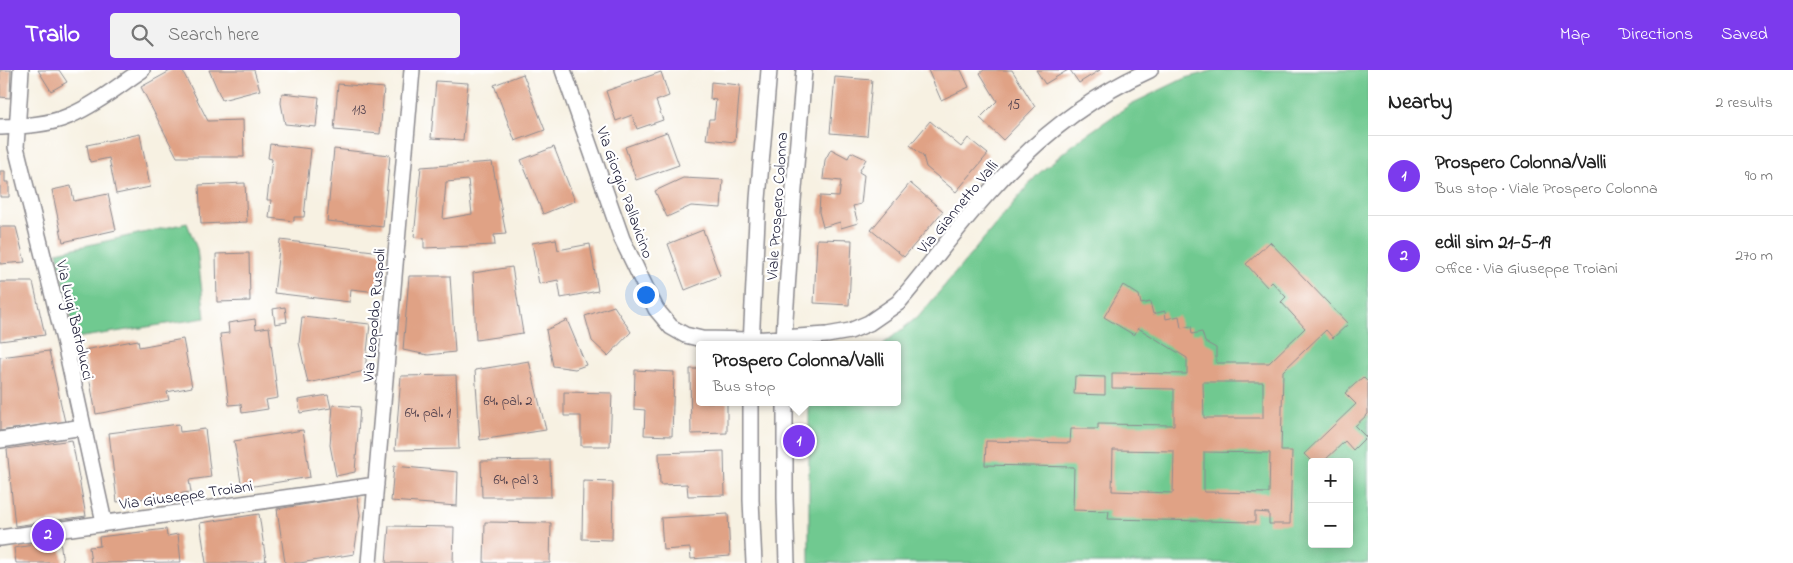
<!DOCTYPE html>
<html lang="en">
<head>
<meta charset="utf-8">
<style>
  body { margin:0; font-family:"Indie Flower",sans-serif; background:#f2f2f2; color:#222 }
  .controls { position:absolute; right:15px; bottom:15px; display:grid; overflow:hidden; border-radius:5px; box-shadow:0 2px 12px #0003 }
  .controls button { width:45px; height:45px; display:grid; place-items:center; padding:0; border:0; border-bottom:1px solid #e0e0e0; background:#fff; color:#222; font:25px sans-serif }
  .you { position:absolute; left:645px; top:224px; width:18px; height:18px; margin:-12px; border:4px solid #fff; border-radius:50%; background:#1a73e8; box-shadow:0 0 0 8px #1a73e833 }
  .badge { display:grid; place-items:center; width:32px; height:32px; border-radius:50%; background:#7c3aed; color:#fff; font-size:16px; font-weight:700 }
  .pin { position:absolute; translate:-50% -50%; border:2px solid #fff; box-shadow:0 1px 5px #0006 }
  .popup { position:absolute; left:696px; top:271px; width:205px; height:65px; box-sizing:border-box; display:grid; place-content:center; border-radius:5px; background:#fff; filter:drop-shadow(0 1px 4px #0005); font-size:16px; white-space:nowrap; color:#767676 }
  .popup b { font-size:19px; color:#222 }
  .popup::after { content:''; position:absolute; left:50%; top:100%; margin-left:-10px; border:10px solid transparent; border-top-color:#fff }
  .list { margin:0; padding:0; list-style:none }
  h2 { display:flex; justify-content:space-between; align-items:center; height:65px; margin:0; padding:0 20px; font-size:21px }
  h2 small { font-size:16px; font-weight:400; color:#767676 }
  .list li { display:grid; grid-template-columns:32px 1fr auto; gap:15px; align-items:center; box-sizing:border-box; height:80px; padding:0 20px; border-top:1px solid #e0e0e0 }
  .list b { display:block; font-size:19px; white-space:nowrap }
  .list p { margin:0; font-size:16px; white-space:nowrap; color:#767676 }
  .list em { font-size:16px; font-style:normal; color:#767676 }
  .icon { flex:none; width:28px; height:28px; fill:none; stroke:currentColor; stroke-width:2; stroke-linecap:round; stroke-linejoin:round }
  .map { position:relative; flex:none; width:1368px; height:493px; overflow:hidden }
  header { display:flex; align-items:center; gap:30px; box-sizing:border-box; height:70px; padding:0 25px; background:#7c3aed; color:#fff }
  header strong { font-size:24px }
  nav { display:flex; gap:28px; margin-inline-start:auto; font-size:18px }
  .search { width:350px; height:45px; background:#f2f2f2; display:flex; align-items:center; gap:12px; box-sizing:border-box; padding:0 18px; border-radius:5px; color:#767676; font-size:19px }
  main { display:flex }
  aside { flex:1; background:#fff }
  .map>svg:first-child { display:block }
</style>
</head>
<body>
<header>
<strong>Trailo</strong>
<div class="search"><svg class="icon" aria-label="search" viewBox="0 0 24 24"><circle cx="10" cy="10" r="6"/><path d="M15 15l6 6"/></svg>Search here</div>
<nav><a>Map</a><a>Directions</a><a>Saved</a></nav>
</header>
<main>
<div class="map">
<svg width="1368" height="493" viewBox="0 0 1368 493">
  <rect width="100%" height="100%" fill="#fff"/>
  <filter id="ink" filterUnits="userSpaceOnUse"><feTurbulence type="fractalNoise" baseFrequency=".02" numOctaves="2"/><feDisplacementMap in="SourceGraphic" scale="10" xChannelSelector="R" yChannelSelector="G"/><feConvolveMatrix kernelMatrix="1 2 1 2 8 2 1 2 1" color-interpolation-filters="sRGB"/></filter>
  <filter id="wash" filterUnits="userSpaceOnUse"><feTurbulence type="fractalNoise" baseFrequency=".0096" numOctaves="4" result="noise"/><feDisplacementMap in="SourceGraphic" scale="20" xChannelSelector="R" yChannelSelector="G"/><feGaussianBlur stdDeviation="1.12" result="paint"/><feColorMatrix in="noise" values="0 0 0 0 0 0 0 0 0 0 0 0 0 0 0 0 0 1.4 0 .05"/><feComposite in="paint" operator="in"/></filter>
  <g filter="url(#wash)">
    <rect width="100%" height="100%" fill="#f7f1e2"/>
    <path fill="#70c990" stroke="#497666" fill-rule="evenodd" d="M1215,0H1368V493H809V332H898V275H882L920,245L1037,105L1080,69L1131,34L1185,8ZM1312,392H1349V474H1312Z
      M187,153L197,179L205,248L76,268L57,182Z"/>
    <g id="blocks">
      <path fill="#e0a285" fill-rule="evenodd" d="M0,0H11L10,28L0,27Z
        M38,0H59L67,12L51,21Z
        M172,0H182L208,51L243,50L244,87H177L141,17Z
        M209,0H254L260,20L222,30Z
        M928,0H961L969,17L941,30Z
        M984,0H1012L1035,37L1003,70L980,48L997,31L980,3Z
        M1036,0H1068L1045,14Z
        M1070,0H1100L1079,13Z
        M661,2L669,26L656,31L663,50L637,59L632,45L616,51L606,21Z
        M523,4L545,60L515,71L494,15Z
        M835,7L872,10L867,66L830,63Z
        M436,11L468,13L463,70L431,68Z
        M711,12L740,15L735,72L706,69L709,49H714L716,30L710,29Z
        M338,14L384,18L380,64L334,60Z
        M282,23L319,27L316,57L285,54L281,33Z
        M930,51L961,77L968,68L988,84L956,122L926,97L923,86L910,75Z
        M667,62L679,95L636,110L625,77Z
        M140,64L150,117L116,124L109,88L90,92L87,75Z
        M270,74L311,79L304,147H294V151L269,148L271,130H267L272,89L268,88Z
        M554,77L575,131L543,144L521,90Z
        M334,79L390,85L383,157L327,151Z
        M831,79L848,88L851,82L866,89L859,102L864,105L861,134L853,136L858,153L841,158L840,152L823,157L819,142L820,126L839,127L841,111L823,109L825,90Z
        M492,92L506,164L494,165L495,175L424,178V168L414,167L421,97ZM468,110L472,144L443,149L446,112Z
        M0,101H5V112H9V127H0Z
        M683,108L723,110L721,138L691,136L667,147L655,121Z
        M245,113L247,152L201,154L199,115Z
        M910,113L943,141L904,187L871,160Z
        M71,116L74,131L108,124L116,160L63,172L52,120Z
        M0,157H16L25,192L0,194Z
        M703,160L720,206L685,220L668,174Z
        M556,169L558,180L590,174L598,221L561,228L558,210L539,214L532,173Z
        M817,169L852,170L849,235L814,233Z
        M280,170L382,182L377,222L351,219L350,232L274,223Z
        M1270,172L1348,254L1333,268L1326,260L1283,301L1281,381H1292L1290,454H1269V443L1255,442V452L1108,449L1109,441L1073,440L1074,397L985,395L986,371L1070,373L1071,359H1098V354L1174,355V319L1112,318V303L1187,304V288L1138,258L1134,265L1104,247L1123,215L1139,225L1141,234L1150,232L1153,244L1165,241L1166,249L1179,246L1181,258L1191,256L1192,264L1202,262L1205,272L1216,278V293H1269L1305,258L1281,232L1286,227L1272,212L1267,217L1246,194ZM1203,312H1263V348H1204ZM1113,380L1174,381L1173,423L1112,421ZM1204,382L1270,383L1269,423L1204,422Z
        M249,183L250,231L217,232L216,184Z
        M512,197L523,263L476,270L473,203Z
        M409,206H450L455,282L428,285L403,280Z
        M0,212H33L45,265L0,271Z
        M614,236L631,262L608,286L592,271L585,246Z
        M285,237L287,252L275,254L273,239Z
        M302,247L370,254L365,301L308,313L299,273Z
        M255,249L256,259L269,257L278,328L266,330L268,339L242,343L241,334L229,335L220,264L229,263L228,253Z
        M567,250L586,295L575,299L553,296L546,260Z
        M183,269L192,317L167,322L169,330L96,344L84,280L138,270L139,277Z
        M49,281L65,352L0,361V287Z
        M529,291L546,360L480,370L475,300Z
        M690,299H700V332H727V363L691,364Z
        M635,300L674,302L672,366L644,365L645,340L634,339Z
        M456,305L459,379L395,380L401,306Z
        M1075,306L1105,307V325L1074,324Z
        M1363,307L1368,312V344L1355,356L1366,367L1353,380L1345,371L1323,392H1312L1304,384L1356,334L1345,323Z
        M564,322L612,323L610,376H581V346H564Z
        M328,325L331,338L300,343L298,330Z
        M333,335L360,337L355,402L336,406L330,375Z
        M179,354L180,362L205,359L211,407L189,410L191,422L117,432L109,363Z
        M303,360L310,407L242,418L234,371Z
        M72,370L86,446L15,456L7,379Z
        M724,381L725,425L688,426L687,414L660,415L659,383Z
        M550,390L551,427H482L481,391Z
        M394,396L458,402L457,436L391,431Z
        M583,411L613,412L612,470L582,469Z
        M357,426L360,445L354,484L300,493H285L277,439Z
        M259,444L266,491L251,493H206L200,453Z
        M728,444L730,486L691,489L690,478L663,480L661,448Z
        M485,452L551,453L550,493H484Z
        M389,456L454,457L453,493H386Z
        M166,459L167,466L178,464L181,492L91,493L89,477L100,476L99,467Z
        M60,471L63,493H16L14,478Z"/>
    </g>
  </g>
  <g filter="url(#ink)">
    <use href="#blocks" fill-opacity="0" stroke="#8c8a8e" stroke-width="1"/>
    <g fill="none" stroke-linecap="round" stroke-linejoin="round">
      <defs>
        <path id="minor" d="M21,0L16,77L65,274L104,452
          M563,0L622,169L656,239L671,257L685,265L702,269L751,270L827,265L850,261L869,253L898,233C930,196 957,157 990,121C1035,70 1087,28 1150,0
          M0,57C22,56 49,55 69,46C95,35 118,16 142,0
          M751,275L758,129L769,0
          M784,275L785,249L793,131L804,0
          M751,332V430L754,493
          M785,332V428L787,493
          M0,370L83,357
          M0,468L376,415
          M369,493L412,0"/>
      </defs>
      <use href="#minor" stroke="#8c8a8e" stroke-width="18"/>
      <use href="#minor" stroke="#fff" stroke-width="15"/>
    </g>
  </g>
  <g text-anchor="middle" stroke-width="4.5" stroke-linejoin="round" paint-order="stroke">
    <g font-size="14" fill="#52424e">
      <text x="1014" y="39">15</text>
      <text x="359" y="44">113</text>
      <text x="508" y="335">64. pal. 2</text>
      <text x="428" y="347">64. pal. 1</text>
      <text x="516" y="414">64. pal 3</text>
    </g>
    <g font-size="16" fill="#22223b" stroke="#fff">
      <text transform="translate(626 122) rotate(70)" y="6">Via Giorgio Pallavicino</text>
      <text transform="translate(776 136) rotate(-86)" y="6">Viale Prospero Colonna</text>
      <text transform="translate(957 136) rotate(-50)" y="6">Via Giannetto Valli</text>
      <text transform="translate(373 245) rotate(-85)" y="6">Via Leopoldo Ruspoli</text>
      <text transform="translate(76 250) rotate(77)" y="6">Via Luigi Bartolucci</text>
      <text transform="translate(186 424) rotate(-8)" y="6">Via Giuseppe Troiani</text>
    </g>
  </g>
</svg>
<div class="controls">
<button>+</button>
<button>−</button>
</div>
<div class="you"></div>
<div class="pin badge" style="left:799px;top:371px">1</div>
<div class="popup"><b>Prospero Colonna/Valli</b>Bus stop</div>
<div class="pin badge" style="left:48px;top:465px">2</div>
</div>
<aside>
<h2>Nearby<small>2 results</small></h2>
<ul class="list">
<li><span class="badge">1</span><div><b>Prospero Colonna/Valli</b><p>Bus stop · Viale Prospero Colonna</p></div><em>90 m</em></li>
<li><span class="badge">2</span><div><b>edil sim 21-5-19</b><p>Office · Via Giuseppe Troiani</p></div><em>270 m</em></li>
</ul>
</aside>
</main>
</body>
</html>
